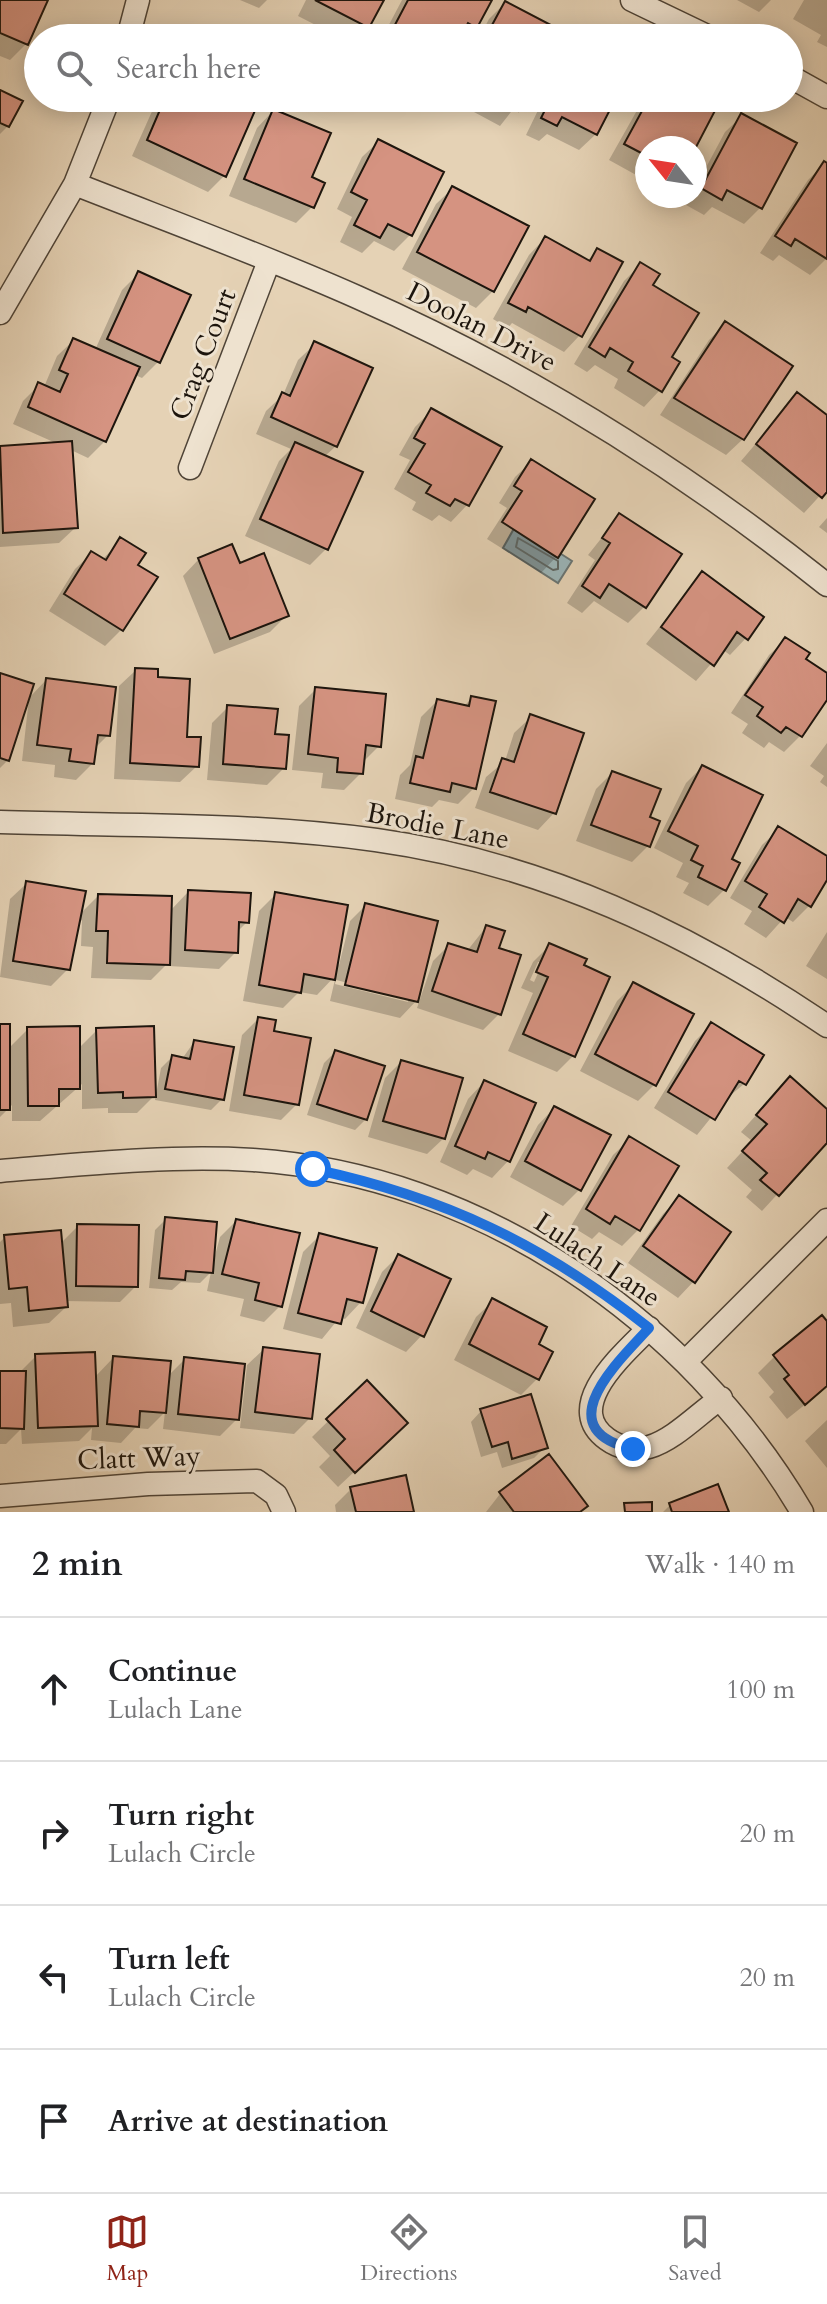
<!DOCTYPE html>
<html lang="en">
<head>
<meta charset="utf-8">
<style>
  body { margin:0; font-family:Cardo,serif; background:#f2f2f2; color:#202124 }
  .compass { position:absolute; left:635px; top:136px; width:72px; height:72px; border-radius:50%; background:#fff; box-shadow:0 4px 20px #0003; rotate:300deg }
  .stop { position:absolute; width:24px; height:24px; margin:-18px; border:6px solid #1a73e8; border-radius:50%; background:#fff }
  .stop.end { background:#1a73e8; border-color:#fff; box-shadow:0 2px 8px #0008 }
  .list { margin:0; padding:0; list-style:none }
  h2 { display:flex; justify-content:space-between; align-items:center; height:104px; margin:0; padding:0 32px; font-size:34px }
  h2 small { font-size:26px; font-weight:400; color:#757577 }
  .list li { display:grid; grid-template-columns:52px 1fr auto; gap:24px; align-items:center; box-sizing:border-box; height:144px; padding:0 32px; border-top:2px solid #e0e0e0 }
  .list b { display:block; font-size:30px; white-space:nowrap }
  .list p { margin:0; font-size:26px; white-space:nowrap; color:#757577 }
  .list em { font-size:26px; font-style:normal; color:#757577 }
  .icon { flex:none; width:44px; height:44px; fill:none; stroke:currentColor; stroke-width:2; stroke-linecap:round; stroke-linejoin:round }
  .map { position:relative; flex:none; width:827px; height:1512px; overflow:hidden }
  .search { position:absolute; background:#fff; box-shadow:0 4px 20px #0003; left:24px; right:24px; top:24px; height:88px; display:flex; align-items:center; gap:20px; box-sizing:border-box; padding:0 28px; border-radius:44px; color:#757577; font-size:30px }
  .sheet { height:680px; background:#fff }
  nav { display:flex; justify-content:space-around; align-items:center; box-sizing:border-box; height:112px; border-top:2px solid #e0e0e0; background:#fff; font-size:22px; color:#757577 }
  nav a { display:grid; justify-items:center; gap:4px }
  nav .on { color:#8f2418 }
  .map>svg:first-child { display:block }
</style>
</head>
<body>
<div class="map">
<svg width="827" height="1512" viewBox="0 0 827 1512">
  <rect width="100%" height="100%" fill="#e5d2b5"/>
  <filter id="stains"><feTurbulence type="fractalNoise" baseFrequency=".0025" numOctaves="4"/><feColorMatrix values="0 0 0 0 .2 0 0 0 0 .09 0 0 0 0 .02 0 0 0 .5 -.17"/></filter>
  <radialGradient id="worn" r=".72"><stop offset=".6" stop-color="#630" stop-opacity="0"/><stop offset="1" stop-color="#630" stop-opacity=".3"/></radialGradient>
  <path fill="#9bb5b9" stroke="#697574" stroke-width="2" d="M516,525L572,561L558,583L503,548Z"/>
  <path fill="#0003" fill-rule="evenodd" d="M0,0H46L26,44L10,60L0,56Z
    M240,0H267L259,8Z
    M306,0H385L357,38H341L298,16Z
    M402,0H490L476,27L465,38H382Z
    M737,0H771L759,12Z
    M804,0H827V47L817,42L821,35L793,19Z
    M505,3L564,38H479L489,19Z
    M0,92L8,126L0,134Z
    M158,98H233L224,176L208,192L132,156Z
    M448,98H522L500,126Z
    M544,98H624L611,110L608,109L596,134L579,150L547,134L539,141L526,135Z
    M644,98H705L647,148V181L609,160Z
    M273,111L310,178L312,207L296,223L229,196L257,128Z
    M742,116L760,208L744,224L712,207L704,215L686,205L691,196H695V188L725,132Z
    M379,141L410,235L394,251L374,241L362,253L340,242L352,217L337,209L362,157Z
    M824,164L827,166V258L810,275L779,255L773,261L760,253L808,180Z
    M453,188L526,227L493,291L476,308L402,269L436,204Z
    M545,238L587,261L597,251L580,335L564,352L512,323L508,328L493,319L529,255Z
    M640,265L651,285L670,358L660,390L644,407L614,388L618,379L595,365L587,372L574,364L624,281Z
    M138,274L158,362L142,378L135,375L105,441L88,458L71,450L76,527L59,543L0,547V448L58,444L13,424L23,401L39,385L44,387L57,356L74,340L95,350L122,290Z
    M725,324L743,439L726,455L660,415L709,340Z
    M315,344L336,446L324,457L326,549L310,565L245,536L279,461L291,449L256,434L266,411L283,395L298,360Z
    M798,394L827,418V488L804,513L741,461Z
    M432,410L499,447L467,505L451,522L439,515L432,521L412,510L416,502L394,489L410,460L399,455L415,427Z
    M532,461L557,556L541,573L487,539L507,508L499,503L515,477Z
    M619,516L679,554L644,607L628,623L594,601L582,613L567,603L595,560L588,555Z
    M827,518V533L819,527Z
    M121,540L136,565L155,577L121,630L105,646L49,611L75,569L92,553L102,560Z
    M199,559L238,565L286,616L270,632L214,654L183,576Z
    M702,574L746,638L730,655L723,650L696,681L646,644Z
    M786,639L803,659L827,676V696L800,736L784,752L769,742L764,748L742,733L748,724L731,713L769,655Z
    M136,670L156,679L197,766L180,782L114,779L119,686Z
    M0,675L8,760L0,768Z
    M46,680L108,735L94,749L93,763L76,780L54,777L55,765L22,761L29,698Z
    M316,689L379,746L362,763L361,773L344,790L321,788L323,773L292,770L299,706Z
    M472,698L474,788L458,804L439,800L432,807L395,799L400,775L410,765L421,717L437,701L463,707Z
    M228,707L273,735L284,768L267,785L207,780L212,723Z
    M531,717L554,813L538,830L475,808L486,777L505,761L514,733Z
    M827,743V787L820,782L824,776L810,766Z
    M702,767L729,860L725,889L708,906L683,893L689,883L676,877L683,863L654,848L686,783Z
    M612,773L647,819L648,846L632,862L576,841L596,789Z
    M779,829L827,859V877L809,906L793,922L785,917L766,938L744,924L752,911L730,898L762,845Z
    M27,883L80,914L98,896L170,911L188,892L247,922L237,932L236,952L219,969L169,966V962L151,980L91,978L93,947L81,946L82,920L74,927L68,969L51,986L0,977L10,899Z
    M275,895L339,965L350,921L366,905L418,999L400,1018L330,1001L336,975L317,995L299,992L283,1008L243,1001L259,911ZM336,980L408,998V1002L335,984Z
    M486,927L497,949L500,1013L483,1030L417,1008L433,961L449,945L467,951Z
    M827,932V979L806,966Z
    M549,946L573,1056L557,1072L508,1051L533,993L521,988L533,962ZM538,962H543L534,982L530,980Z
    M633,985L654,1085L638,1101L580,1071L617,1001Z
    M258,1019L272,1033L297,1104L281,1120L229,1111L242,1035Z
    M711,1025L762,1056L744,1084L726,1099L697,1135L654,1108L695,1041Z
    M0,1026L8,1049L28,1029L78,1049L97,1030L154,1096L137,1113H108V1108L82,1109V1084L40,1121H12V1105L0,1117Z
    M194,1042L222,1099L211,1110L155,1100L161,1068L172,1057L182,1059Z
    M335,1052L366,1119L355,1130L307,1115L324,1063Z
    M401,1062L444,1138L427,1154L368,1137L385,1078Z
    M484,1082L533,1104L508,1161L492,1178L473,1169L467,1175L440,1162L468,1099Z
    M774,1095L827,1112V1140L762,1211L746,1197L752,1190L727,1168L752,1141L741,1132Z
    M554,1108L580,1189L563,1206L510,1177L538,1125Z
    M630,1139L639,1229L622,1246L599,1232L592,1239L571,1226L613,1155Z
    M679,1198L694,1281L678,1298L628,1263L663,1214Z
    M166,1219L214,1259L220,1237L236,1221L280,1306L264,1322L240,1316L244,1299L207,1291L211,1272L200,1283L181,1282L172,1290L149,1288L155,1230Z
    M78,1226L136,1286L120,1302L65,1301L66,1307L49,1323L13,1327L11,1303L0,1304V1242L5,1237L60,1244Z
    M320,1235L361,1302L345,1319L340,1317L322,1339L283,1329L303,1252Z
    M398,1256L422,1335L406,1352L356,1328L382,1272Z
    M493,1301L536,1345L537,1379L521,1395L454,1360L476,1317Z
    M827,1324V1387L787,1419L769,1397L774,1392L758,1373L775,1356Z
    M264,1349L310,1418L294,1434L240,1428L247,1365Z
    M36,1356L94,1378L113,1358L167,1377L185,1359L237,1419L220,1436L163,1429L165,1412L148,1429L135,1428L121,1443L91,1440L92,1428L79,1441L22,1444L21,1429L6,1444H0V1373H19Z
    M367,1383L389,1439L338,1487L319,1467L330,1456L312,1437Z
    M481,1411L545,1447L534,1458L502,1468L497,1452L481,1457L471,1422Z
    M827,1420V1468L805,1441Z
    M351,1489L412,1512H336L335,1505Z
    M500,1494L579,1512H486Z
    M670,1505L726,1512H663Z"/>
  <g fill="none" stroke-linecap="round" stroke-linejoin="round">
    <path stroke="#5c6563" stroke-width="2" d="M518,538L558,561V569L553,570L516,547Z"/>
  </g>
  <path fill="#d59381" stroke="#1d150d" stroke-width="2" d="M0,0H48L28,45L0,33Z
    M315,0H384L369,28Z
    M408,0H492L477,28L468,23L460,38H388Z
    M505,1L568,34L566,38H485Z
    M0,90L23,101L9,127L0,123Z
    M165,98H238L257,106L226,177L147,140Z
    M493,98H524L518,111Z
    M551,98H616L597,135L562,117L557,126L541,118Z
    M649,98H710L719,103L695,149L647,148V156L624,144Z
    M273,109L331,133L312,177L325,183L314,208L244,179Z
    M741,113L797,143L762,209L727,190L722,200L701,188Z
    M378,139L444,172L412,236L388,224L380,238L354,225L367,200L351,192Z
    M824,161L827,163V259L795,239L791,246L775,236Z
    M452,186L529,226L494,292L417,252Z
    M545,236L590,261L597,248L623,262L582,337L528,307L526,312L508,303Z
    M640,262L660,274L653,285L699,313L672,357L680,362L662,392L628,371L633,362L610,348L605,357L589,347Z
    M138,271L191,295L160,363L107,339Z
    M725,321L793,366L744,440L674,398Z
    M73,338L140,367L106,442L28,407L38,382L60,392L68,374L59,370Z
    M314,341L373,368L337,447L271,417L282,392L290,396Z
    M797,392L827,415V492L822,498L756,444Z
    M431,408L502,447L469,506L455,499L450,506L426,493L431,485L408,472L425,444L414,438Z
    M72,441L78,528L3,533L0,446Z
    M295,442L363,472L328,550L260,519Z
    M531,459L595,499L558,558L502,522L522,491L514,486Z
    M619,513L682,554L646,608L609,584L600,598L582,586L610,543L602,538Z
    M120,537L146,553L138,565L158,577L123,631L64,594L91,551L106,560Z
    M232,544L240,563L264,553L289,616L230,639L198,558Z
    M702,571L764,617L748,640L737,632L714,666L661,627Z
    M785,637L810,653L806,659L827,673V700L802,737L786,727L781,733L757,716L763,707L745,695Z
    M135,668L158,669V677L190,679L187,737H201L199,767L130,763Z
    M0,673L34,684L9,761L0,758Z
    M46,678L116,687L110,736L98,735L94,764L69,761L71,749L37,745Z
    M315,687L386,694L381,747L366,745L363,774L337,772L338,758L308,754Z
    M471,696L496,701L476,789L452,783L450,792L410,783L416,756L423,758L437,699L469,706Z
    M227,705L278,709L275,734L289,735L286,769L223,764Z
    M530,714L584,733L556,814L490,792L502,758L514,762Z
    M702,765L763,795L732,859L740,863L726,891L698,877L703,866L691,860L698,846L668,831Z
    M612,771L661,789L650,817L660,821L650,847L591,825Z
    M778,826L827,856V880L811,907L798,899L784,923L759,907L767,894L745,881Z
    M26,881L86,891L70,970L13,961Z
    M188,890L251,893L249,923L239,922L238,953L185,950Z
    M275,892L348,905L335,980L304,974L301,993L259,985Z
    M98,894L172,896L170,965L107,963L108,931H96Z
    M365,903L438,921L418,1002L345,985Z
    M486,925L505,931L499,948L521,955L501,1015L432,991L448,943L477,952Z
    M549,943L587,959L584,965L610,977L575,1057L523,1034L548,977L536,972Z
    M633,982L694,1014L656,1086L595,1054Z
    M258,1017L276,1020L274,1031L311,1038L299,1105L244,1095Z
    M711,1022L764,1055L746,1085L739,1081L715,1120L668,1092Z
    M0,1024H10V1110H0Z
    M80,1026V1089H59V1106H28L27,1027Z
    M154,1026L156,1097L123,1098V1092L98,1093L96,1028Z
    M194,1040L234,1047L224,1100L165,1089L172,1055L190,1059Z
    M335,1050L385,1066L367,1120L317,1104Z
    M401,1060L463,1078L445,1139L383,1121Z
    M790,1076L827,1109V1143L779,1196L760,1180L767,1173L742,1151L767,1124L756,1115Z
    M484,1080L536,1103L510,1162L488,1152L485,1159L455,1146Z
    M554,1106L611,1135L581,1191L525,1161Z
    M629,1136L679,1166L640,1231L615,1216L610,1224L586,1209Z
    M679,1195L731,1232L695,1283L643,1246Z
    M165,1217L217,1222L213,1273L186,1271L185,1280L159,1278Z
    M236,1219L300,1233L282,1307L255,1300L259,1283L222,1274Z
    M77,1224L139,1225L138,1287L76,1286Z
    M61,1230L68,1307L29,1311L27,1287L9,1289L4,1235Z
    M319,1233L377,1248L363,1303L347,1299L341,1324L298,1313Z
    M398,1254L451,1279L424,1337L371,1311Z
    M492,1298L547,1327L539,1344L553,1352L539,1380L469,1344Z
    M822,1315L827,1321V1386L805,1405L784,1379L789,1375L773,1355Z
    M263,1347L320,1354L312,1419L255,1412Z
    M95,1352L98,1426L38,1428L35,1354Z
    M113,1356L171,1361L166,1413L140,1411L139,1427L107,1424Z
    M184,1357L245,1364L239,1420L178,1414Z
    M0,1371H26L24,1429L0,1428Z
    M367,1380L408,1423L355,1473L334,1450L345,1439L326,1419Z
    M531,1394L548,1448L512,1459L508,1442L492,1447L480,1409Z
    M549,1454L588,1506L580,1512H514L499,1492Z
    M406,1475L414,1512H356L350,1487Z
    M718,1484L729,1512H672L669,1503Z
    M652,1502V1512H625L624,1503Z"/>
  <g fill="none" stroke-linecap="round" stroke-linejoin="round">
    <defs>
      <path id="street" d="M632,0L711,38
        M128,38L138,0
        M789,76L827,97
        M75,184C169,221 265,256 357,297C525,371 683,470 827,585
        M0,313L75,184L109,98
        M190,468L269,261
        M0,822C125,826 252,823 376,840C542,863 690,933 827,1026
        M0,1171C84,1164 169,1155 253,1160C480,1175 689,1320 802,1512
        M649,1328C626,1352 561,1406 607,1439C618,1447 635,1452 649,1447C674,1440 699,1413 721,1398
        M686,1361L827,1220
        M0,1496L148,1484L257,1481L276,1495L284,1512"/>
    </defs>
    <use href="#street" stroke="#4f4437" stroke-width="25"/>
    <use href="#street" stroke="#eee2cf" stroke-width="22"/>
  </g>
  <g fill="none" stroke-linecap="round" stroke-linejoin="round">
    <path stroke="#1a73e8" stroke-width="10" d="M313,1169C444,1197 543,1244 649,1328C619,1361 545,1429 633,1449"/>
  </g>
  <g text-anchor="middle" stroke-width="6" stroke-linejoin="round" paint-order="stroke">
    <g font-size="28" fill="#1d150d" stroke="#eee2cf">
      <text transform="translate(482 326) rotate(27)" y="10">Doolan Drive</text>
      <text transform="translate(202 354) rotate(-69)" y="10">Crag Court</text>
      <text transform="translate(438 825) rotate(11)" y="10">Brodie Lane</text>
      <text transform="translate(598 1259) rotate(34)" y="10">Lulach Lane</text>
      <text transform="translate(139 1457) rotate(-2)" y="10">Clatt Way</text>
    </g>
  </g>
  <rect width="100%" height="100%" filter="url(#stains)"/>
  <rect width="100%" height="100%" fill="url(#worn)"/>
</svg>
<svg class="compass" viewBox="-18 -18 36 36"><path d="M0-13l5 13h-10z" fill="#e53935"/><path d="M0 13l5-13h-10z" fill="#757577"/></svg>
<div class="stop" style="left:313px;top:1169px"></div>
<div class="stop end" style="left:633px;top:1449px"></div>
<div class="search"><svg class="icon" aria-label="search" viewBox="0 0 24 24"><circle cx="10" cy="10" r="6"/><path d="M15 15l6 6"/></svg>Search here</div>
</div>
<section class="sheet">
<h2>2 min<small>Walk · 140 m</small></h2>
<ul class="list">
<li><svg class="icon" aria-label="ahead" viewBox="0 0 24 24"><path d="M12 20V5M6 11l6-6 6 6"/></svg><div><b>Continue</b><p>Lulach Lane</p></div><em>100 m</em></li>
<li><svg class="icon" aria-label="right" viewBox="0 0 24 24"><path d="M7 20v-9h11M14 6l5 5-5 5"/></svg><div><b>Turn right</b><p>Lulach Circle</p></div><em>20 m</em></li>
<li><svg class="icon" aria-label="left" viewBox="0 0 24 24"><path d="M17 20v-9H6M10 6l-5 5 5 5"/></svg><div><b>Turn left</b><p>Lulach Circle</p></div><em>20 m</em></li>
<li><svg class="icon" aria-label="arrive" viewBox="0 0 24 24"><path d="M6 21V4h12l-3 4 3 4H6"/></svg><div><b>Arrive at destination</b></div></li>
</ul>
</section>
<nav>
<a class="on"><svg class="icon" aria-label="map" viewBox="0 0 24 24"><path d="M3 6l6-2 6 2 6-2v14l-6 2-6-2-6 2zM9 4v14M15 6v14"/></svg>Map</a>
<a><svg class="icon" aria-label="directions" viewBox="0 0 24 24"><path d="M12 3l9 9-9 9-9-9zM9 14v-3h6M13 9l2 2-2 2"/></svg>Directions</a>
<a><svg class="icon" aria-label="saved" viewBox="0 0 24 24"><path d="M7 4h10v16l-5-4-5 4z"/></svg>Saved</a>
</nav>
</body>
</html>
